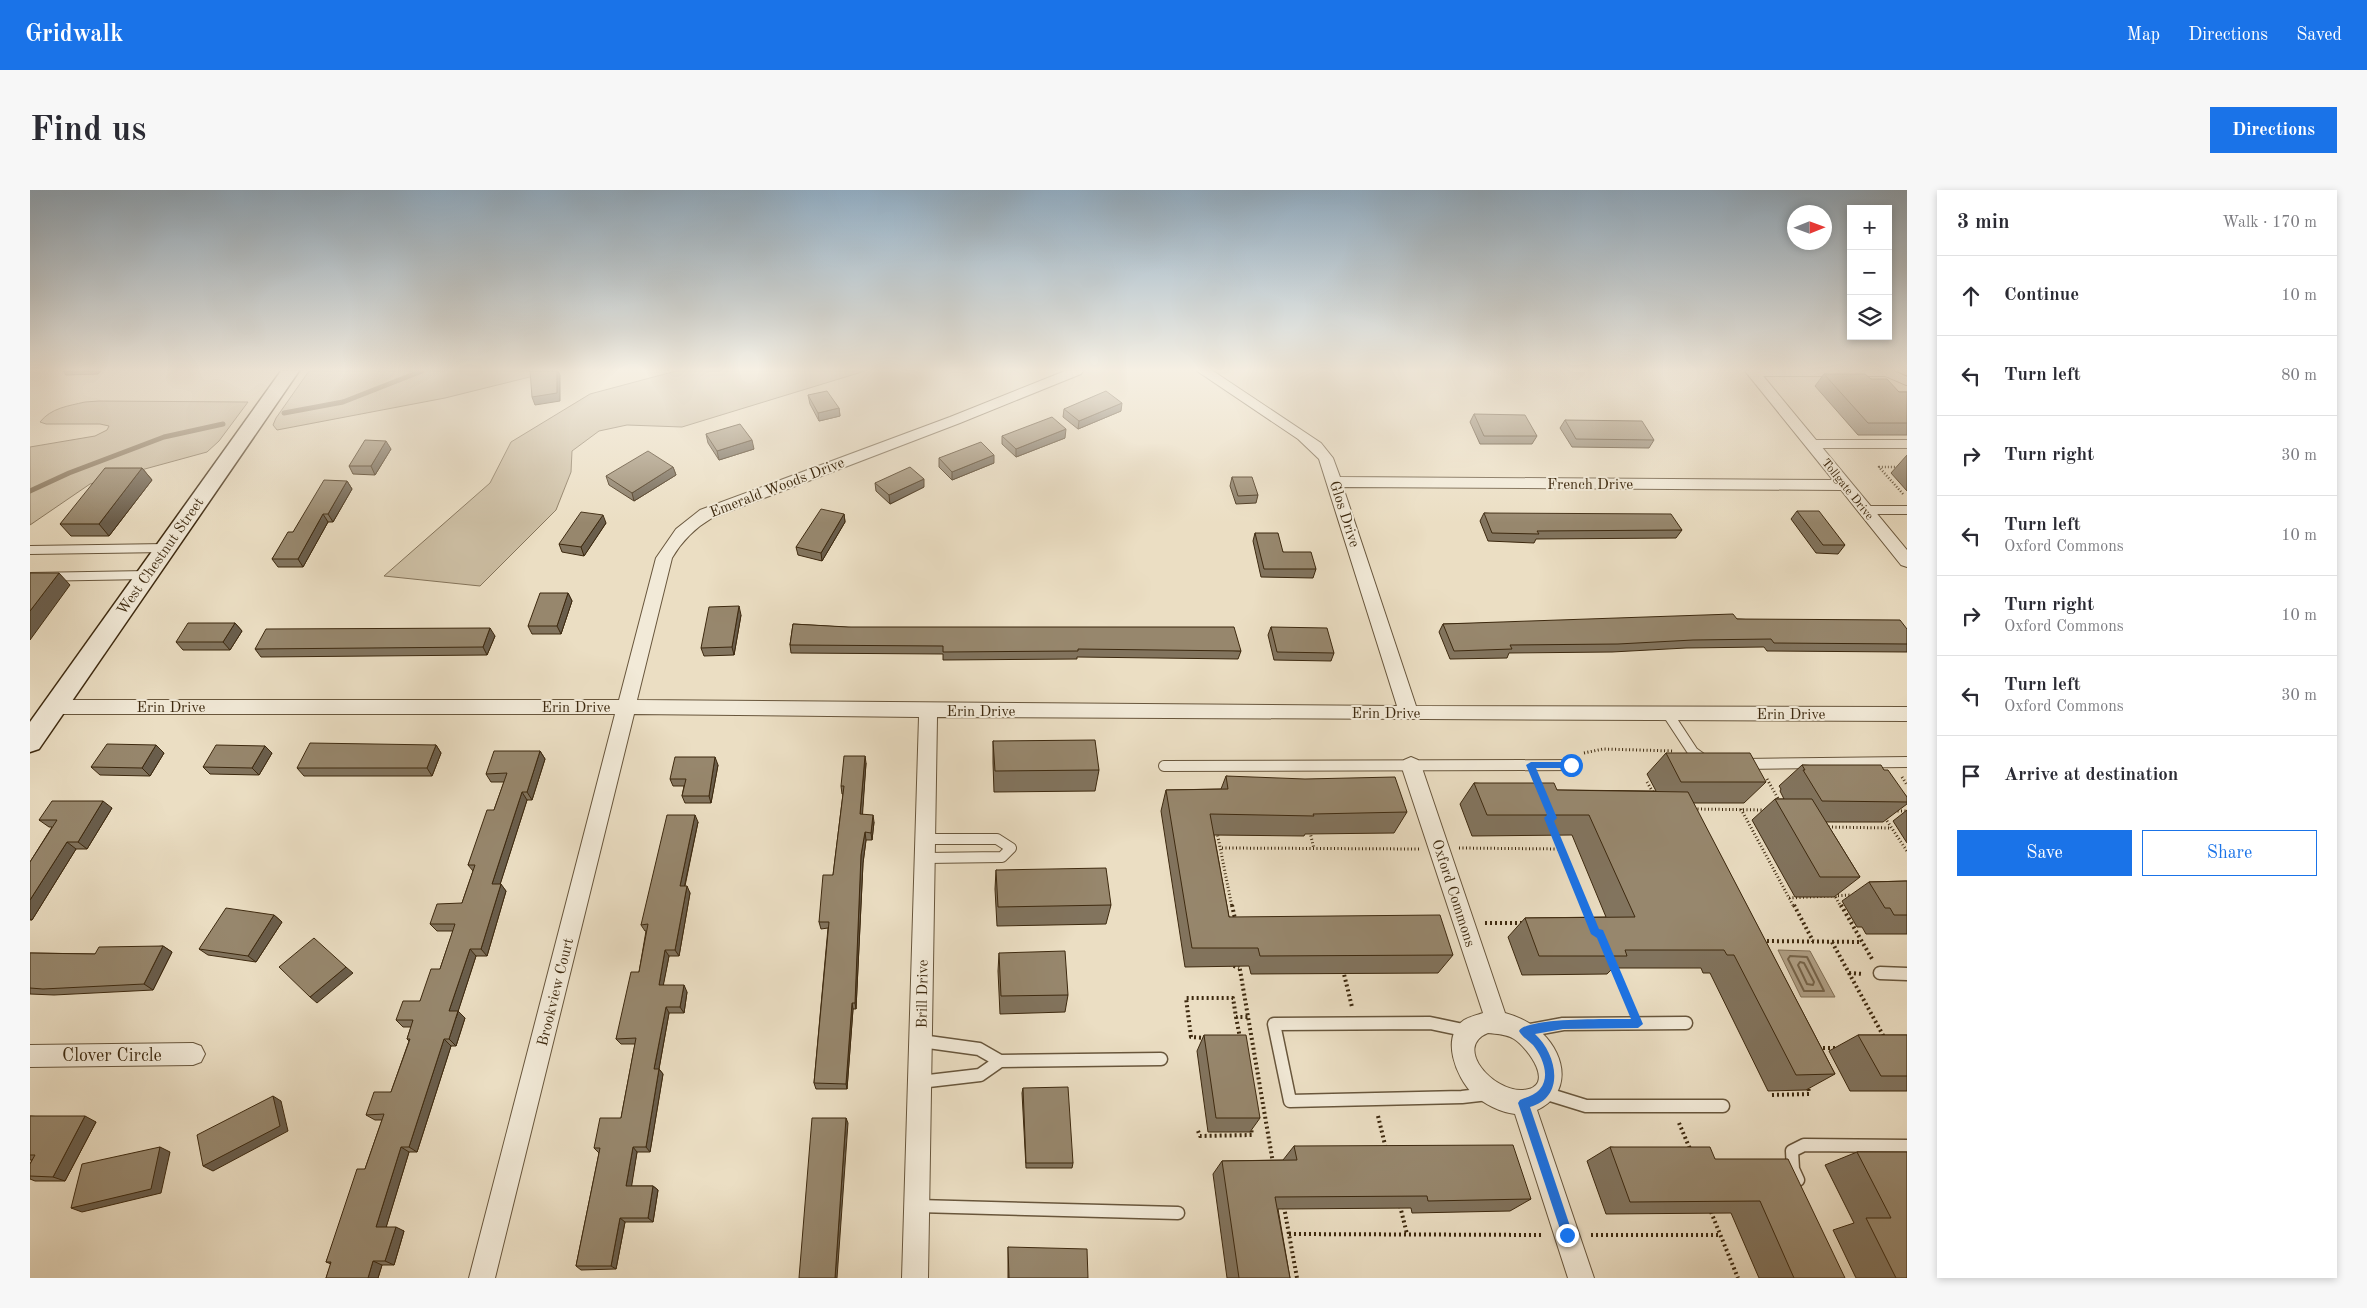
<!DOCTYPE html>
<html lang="en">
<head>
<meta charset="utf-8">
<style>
  body { margin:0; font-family:"Old Standard TT",serif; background:#f7f7f7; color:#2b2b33 }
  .controls { position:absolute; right:15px; top:15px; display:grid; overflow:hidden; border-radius:0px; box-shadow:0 2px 8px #0003 }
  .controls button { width:45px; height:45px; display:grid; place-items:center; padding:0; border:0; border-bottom:1px solid #e1e1e2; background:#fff; color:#2b2b33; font:25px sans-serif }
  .compass { position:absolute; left:1757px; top:15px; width:45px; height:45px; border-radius:50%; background:#fff; box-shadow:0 2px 8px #0003; rotate:89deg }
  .stop { position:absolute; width:15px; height:15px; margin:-11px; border:4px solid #1a73e8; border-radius:50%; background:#fff }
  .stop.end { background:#1a73e8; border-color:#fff; box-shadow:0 1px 5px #0008 }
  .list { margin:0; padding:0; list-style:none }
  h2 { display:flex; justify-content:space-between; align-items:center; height:65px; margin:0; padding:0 20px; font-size:21px }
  h2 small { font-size:16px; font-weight:400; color:#7c7c81 }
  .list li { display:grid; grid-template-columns:32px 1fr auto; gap:15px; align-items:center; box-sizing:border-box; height:80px; padding:0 20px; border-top:1px solid #e1e1e2 }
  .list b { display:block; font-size:19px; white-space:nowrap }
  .list p { margin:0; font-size:16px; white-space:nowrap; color:#7c7c81 }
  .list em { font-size:16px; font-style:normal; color:#7c7c81 }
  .actions { display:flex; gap:10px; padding:15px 20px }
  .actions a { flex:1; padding:11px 0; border:1px solid #1a73e8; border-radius:0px; text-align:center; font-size:18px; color:#1a73e8 }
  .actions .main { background:#1a73e8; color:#fff }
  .icon { flex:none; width:28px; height:28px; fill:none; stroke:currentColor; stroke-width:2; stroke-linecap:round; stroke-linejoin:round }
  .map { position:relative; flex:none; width:1877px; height:1088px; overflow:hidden; border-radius:0px }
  header { display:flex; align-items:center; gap:30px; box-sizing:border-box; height:70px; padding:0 25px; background:#1a73e8; color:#fff }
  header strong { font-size:24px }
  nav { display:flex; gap:28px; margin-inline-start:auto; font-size:18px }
  .intro { display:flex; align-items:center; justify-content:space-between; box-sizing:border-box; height:120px; padding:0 30px }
  h1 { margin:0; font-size:35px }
  .button { padding:12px 22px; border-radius:0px; background:#1a73e8; color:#fff; font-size:18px; font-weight:700 }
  main { display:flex; gap:30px; padding:0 30px }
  aside { flex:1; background:#fff; border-radius:0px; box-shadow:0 2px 8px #0003 }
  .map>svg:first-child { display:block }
</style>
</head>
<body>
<header>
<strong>Gridwalk</strong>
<nav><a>Map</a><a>Directions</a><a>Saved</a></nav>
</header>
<div class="intro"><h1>Find us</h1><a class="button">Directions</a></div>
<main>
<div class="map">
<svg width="1877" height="1088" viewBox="0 0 1877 1088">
  <rect width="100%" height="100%" fill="#ebdec3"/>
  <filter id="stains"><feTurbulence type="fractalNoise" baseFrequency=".004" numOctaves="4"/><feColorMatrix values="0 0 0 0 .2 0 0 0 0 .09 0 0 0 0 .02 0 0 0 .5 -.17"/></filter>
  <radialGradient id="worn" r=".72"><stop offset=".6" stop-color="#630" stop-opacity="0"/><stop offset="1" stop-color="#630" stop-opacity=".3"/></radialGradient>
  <path fill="#cdbfa4" stroke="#85745a" d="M279,181H524L415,208L247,240L243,235L246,228Z
    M646,181H835L652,237L597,235L569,241L542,261L541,282L526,320L450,396L354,386L460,293L481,252L560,204Z
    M55,212L69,211L218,212L189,251L177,262L60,294L0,335V257L65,246L77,240L79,236L70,234H16L10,232C21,218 38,216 55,212Z"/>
  <path fill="#b0a086" stroke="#827056" d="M1748,760L1780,761L1805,807H1771Z"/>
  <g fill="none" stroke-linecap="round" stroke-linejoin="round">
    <path stroke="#76644a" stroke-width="2" d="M1760,766L1777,767L1794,801H1774L1758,769Z
      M1770,772L1774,773L1784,792L1783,795L1777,794L1768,775Z"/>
    <path stroke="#827056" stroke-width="5" d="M254,223L313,212L392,181
      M0,301L39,283L134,247L193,234"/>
    <defs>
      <path id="lane-far2" d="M1723,182H1856L1877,191
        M1782,254H1877
        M1835,320H1877
        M0,360L136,358
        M0,387L117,385"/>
      <path id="lane-far1" d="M1638,524L1663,562L1674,570
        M1713,574L1877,572
        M1134,576L1546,575
        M895,649H967L981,658L972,667L895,668"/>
      <path id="lane" d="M1850,783L1877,784
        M1438,841L1400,833L1244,834L1260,911L1432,907L1458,904
        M1495,841L1533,834L1656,833
        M891,851L949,859L970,871L1131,869
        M890,892L950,885L970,871
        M1514,903L1556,916H1693
        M1768,990L1763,979L1762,961L1774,955L1877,956
        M888,1016L1148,1023"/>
      <path id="street" d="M1035,181H1053L1051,184L930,233L682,328C665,338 652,351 642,368L607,510L1367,516L1289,269L1268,249L1167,181H1183L1291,253L1303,268L1310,287L1803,290L1715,181H1729L1877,360V377L1871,375L1811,300L1313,297L1386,516L1877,517V531L907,527L898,1088H872L889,527L604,524L465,1088H439L585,524H24L18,522L15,517L18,512L24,510H589L626,368L646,339L670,320L920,227Z
        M1381,567L1388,570L1391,575L1475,823C1489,827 1502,833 1512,843C1537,867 1541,904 1507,920L1564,1088H1538L1485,924C1470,922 1454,914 1443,904C1426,887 1410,847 1434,830C1439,827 1447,825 1453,823L1371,575L1374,570ZM1458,843C1467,844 1476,844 1484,849C1498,858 1527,897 1493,900C1463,902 1423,857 1458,843Z
        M163,853L171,856L175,864L171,872L163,875L0,877V855Z"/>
      <path id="secondary" d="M251,181H269L9,559L0,562V532Z"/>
    </defs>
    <use href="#lane-far2" stroke="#68563c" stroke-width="10"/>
    <use href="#lane-far1" stroke="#68563c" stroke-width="12"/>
    <use href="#lane" stroke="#68563c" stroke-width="15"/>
    <use href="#street" stroke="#68563c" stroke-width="2"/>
    <use href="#secondary" stroke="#3d290f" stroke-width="3"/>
    <path stroke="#3d290f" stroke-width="2.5" stroke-dasharray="1 2" stroke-linecap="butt" d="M1873,304L1849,277H1877"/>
    <path stroke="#3d290f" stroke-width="3" stroke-dasharray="1 2.5" stroke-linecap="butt" d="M1554,563L1573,559L1643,561
      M1872,587L1877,595
      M1737,589L1750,612
      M1617,592L1624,604
      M1664,619L1735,620
      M1711,619L1764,717
      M1864,621H1877
      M1855,628L1877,661
      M1795,637L1861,638
      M1524,641L1555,717
      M1187,642L1202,717
      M1280,642L1284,659
      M1192,658L1389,659
      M1429,658L1531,659
      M1804,704L1811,717
      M1759,708L1821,705"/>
    <path stroke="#3d290f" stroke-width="4" stroke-dasharray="2 3" stroke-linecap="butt" d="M1202,715L1205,729
      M1555,715L1561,730
      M1764,715L1783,751
      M1811,715L1842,769
      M1455,733H1494
      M1732,751L1832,752
      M1802,752L1854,847
      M1199,774L1209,778
      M1209,774L1243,973
      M1583,774L1601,817
      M1313,780L1322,817
      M1819,783L1833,784
      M1206,827L1210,848
      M1176,848L1161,847L1156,808H1203L1206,827H1218
      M1788,858H1806
      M1742,905L1779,904L1778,894
      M1348,926L1356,959
      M1649,933L1660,959
      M1168,941L1170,946L1222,945L1221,937
      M1370,1016L1377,1044
      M1254,1017L1267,1088
      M1681,1022L1708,1088
      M1259,1044L1512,1045
      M1561,1045H1690"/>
    <use href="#lane-far2" stroke="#f2ead8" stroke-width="8"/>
    <use href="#lane-far1" stroke="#f2ead8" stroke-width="10"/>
    <use href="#lane" stroke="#f2ead8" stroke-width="12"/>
    <use href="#street" fill="#f2ead8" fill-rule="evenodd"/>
    <use href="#secondary" fill="#f2ead8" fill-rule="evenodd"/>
  </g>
  <path fill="#82745e" stroke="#3d290f" d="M33,181H71L68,184L36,185Z
    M1794,184L1841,189L1869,202H1877V245H1828L1785,196Z
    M778,205L809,218L810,226L789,231L780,214Z
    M1034,219L1091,221L1048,239L1033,227Z
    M1444,224L1507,246L1502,254H1450L1440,232Z
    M1535,230L1624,250L1619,258L1542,257L1530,238Z
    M676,244L724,259L689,270L678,253Z
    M972,246L1035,248L986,267L972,254Z
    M361,259L345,285L323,284L319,276Z
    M1877,265V301L1861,283Z
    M909,268L964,273L922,290L909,277Z
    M643,277L646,285L604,311L579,295L576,286Z
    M112,278L122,290L79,346H41L30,334Z
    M1202,287L1228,305L1226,313L1206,314L1200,296Z
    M317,291L322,299L303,332H298L273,377H248L242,369L263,342Z
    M845,293L894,297L860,314L846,301Z
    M1767,321L1815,355L1808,364L1786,363L1761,329Z
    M1454,323L1652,340L1646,348L1506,349L1504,353L1458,351L1450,331Z
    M814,324L815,332L792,371L768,365L766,357Z
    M576,333L554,366L532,362L529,354Z
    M1225,343L1253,362L1286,379L1283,388L1231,387L1223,351Z
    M538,403L542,411L531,444H502L498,436Z
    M711,425L704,465L674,466L671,458Z
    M1707,429L1877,439V462L1737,461L1734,457L1656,458L1582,462L1479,463L1477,468L1420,469L1409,442L1413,434Z
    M205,433L212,441L200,460H153L146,452Z
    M763,434L1211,461L1208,469L1047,467V469L913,470V464L761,463L760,455Z
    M1241,437L1304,463L1301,471L1244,470L1238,445Z
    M465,446L457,465L231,467L225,459Z
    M963,551L1069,580L1065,601L964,602L963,573Z
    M406,555L411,563L402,586H274L267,578Z
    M235,556L242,563L229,585L180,584L173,577Z
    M510,561L515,569L502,610H497L470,694L476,701L457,766H446L428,821L435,828L426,856H421L387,962H379L356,1037L374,1041L364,1075H352L348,1088H296L301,1074L296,1072L335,979L352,930H345L336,925L361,902L379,851L377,849L381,837H373L366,830L390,811L410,779L423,741H407L400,734L432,713L443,681L438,675L464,620L474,592H461L456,584Z
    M134,563L120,586L70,585L61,577Z
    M1636,563L1736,592L1714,613H1663L1805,884L1776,900L1738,901L1680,783H1673L1671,778H1583L1577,784L1492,785L1478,747L1495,728L1576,727L1542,645L1442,646L1430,614L1444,593L1527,600L1626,601L1617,584Z
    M836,573L832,624L844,632L842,650H836L833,673L826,819H823L817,899H786L784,893L798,738L791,739L789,732L803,685L813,604H812L811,596Z
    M688,575L681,613H655L652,606L654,596H643L640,589Z
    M1772,575L1854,580L1877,607V614L1853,632H1796L1830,687L1804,707H1765L1722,630L1745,609H1754L1750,601L1751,599L1749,596Z
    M1196,586L1377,622L1364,643L1275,644L1274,646L1184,645L1199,727L1423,765L1408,783L1221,784L1219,776L1155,777L1131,621L1136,600L1191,599Z
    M82,618L57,659H46L2,730H0V672L22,637H19L9,630Z
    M1877,620V653L1863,631Z
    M668,632L655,696L660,703L649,766H639L633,795L657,802L654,823H639L629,879L633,884L620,962H607L601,996H623L628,1000L623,1032H595L586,1079L551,1080L546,1076L569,963L564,958L591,928L605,854H591L586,849L609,782L616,741H615L611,735Z
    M966,680L1081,715L1076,734L967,736L965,699Z
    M1877,691V744H1836L1832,737H1827L1812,711L1839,692Z
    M244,725L252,732L226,772L178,765L169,759Z
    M133,756L142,762L123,800L24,805L0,804V763L65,764Z
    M969,763L1038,805L1035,822L970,824L968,781Z
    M1174,845L1230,928L1220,942H1178L1167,861Z
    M1828,845H1877V901H1820L1799,861Z
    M993,898L1043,973L1042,978H996L992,903Z
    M0,926L66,932L35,991H5L0,989V974L2,970H0Z
    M1264,956L1501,1009L1480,1021L1382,1023L1381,1018L1248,1019L1260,1088H1197L1183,984L1192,971L1253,970Z
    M1580,957L1685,969L1815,1088H1729L1701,1023L1576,1024L1557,971Z
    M1827,962H1877V1088H1826L1803,1040L1824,1033L1795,975Z
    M978,1057L1058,1088H978Z"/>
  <path fill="#6a5e4c" stroke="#3d290f" d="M65,181H71L68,184Z
    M527,181H528L530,185V211L505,215L502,207Z
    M1092,213L1091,221L1048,239L1049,231Z
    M809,218L810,226L789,231L788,223Z
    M1036,239L1035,248L986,267V259Z
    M722,250L724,259L689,270L687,261Z
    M356,251L361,259L345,285L341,276Z
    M964,265V273L922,290V282Z
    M643,277L646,285L604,311L602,303Z
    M112,278L122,290L79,346L69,334Z
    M894,289V297L860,314L859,305Z
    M317,291L322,299L303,332L298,324Z
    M293,324L298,332L273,377L268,369Z
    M814,324L815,332L792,371L791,363Z
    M573,325L576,333L554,366L551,357Z
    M29,383L40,395L0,450V421Z
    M538,403L542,411L531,444L527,436Z
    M709,416L711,425L704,465L702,457Z
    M205,433L212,441L200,460L193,452Z
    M460,438L465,446L457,465L453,457Z
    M126,555L134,563L120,586L112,578Z
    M406,555L411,563L402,586L397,578Z
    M235,556L242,563L229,585L222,578Z
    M510,561L515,569L502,610L497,602Z
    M835,566L836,573L832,632L830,624Z
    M685,567L688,575L681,613L679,606Z
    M492,602L497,610L468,701L462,694Z
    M73,611L82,618L57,659L48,652Z
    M665,625L668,632L653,703L650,696Z
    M843,625L844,632L842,650L841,643Z
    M835,642L836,650L833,673L826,819L825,813L831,665Z
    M37,652L46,659L2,730L0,729V710Z
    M471,694L476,701L457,766L451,759Z
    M657,696L660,703L649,766L645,760Z
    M244,725L252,732L226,772L218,766Z
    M133,756L142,762L123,800L114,794Z
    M440,759L446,766L426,828L419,821Z
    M635,760L639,766L632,802L629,795Z
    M316,777L323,783L287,813L280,807Z
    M654,795L657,802L654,823L650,817Z
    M822,813L823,819L817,899L816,894Z
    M636,817L639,823L628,884L624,879Z
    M428,821L435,828L426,856L419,849Z
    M414,849L421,856L387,962L379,957Z
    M629,879L633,884L620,962L616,957Z
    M243,906L251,911L258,941L183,981L173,976Z
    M55,926L66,932L35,991L23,987Z
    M816,928L818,933L807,1088H805Z
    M130,957L140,962L131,1003L52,1022L41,1018Z
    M371,957L379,962L355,1041L346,1037Z
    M603,957L607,962L601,1000L596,996Z
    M623,996L628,1000L623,1032L618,1028Z
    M590,1028L595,1032L586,1079L581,1076Z
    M366,1037L374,1041L364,1075L355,1071Z
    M343,1071L352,1075L348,1088H338Z"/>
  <path fill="#97876d" stroke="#3d290f" d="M500,181H527V203L502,207Z
    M1794,184H1835L1841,189H1857L1869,202H1877V233H1838Z
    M797,201L809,218L788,223L778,205Z
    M1076,201L1092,213L1049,231L1034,219Z
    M1444,224L1495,225L1507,246H1454Z
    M1022,227L1036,239L986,259L972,246Z
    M1535,230L1612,231L1624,250L1546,249Z
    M710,234L722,250L687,261L676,244Z
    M335,250L356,251L341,276H319Z
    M951,252L964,265L922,282L909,268Z
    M618,261L643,277L602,303L576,286Z
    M880,277L894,289L859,305L845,293Z
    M75,278H112L69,334H30Z
    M1202,287H1222L1228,305L1208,306Z
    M294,290L317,291L298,324H293L268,369H242L258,342H263Z
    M791,319L814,324L791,363L766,357Z
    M1767,321H1789L1815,355H1793Z
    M551,322L573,325L551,357L529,354Z
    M1454,323L1641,324L1652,340L1507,341L1509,344L1462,343Z
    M1225,343H1248L1253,362H1281L1286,379H1234Z
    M0,383H29L0,421Z
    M510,403H538L527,436H498Z
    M709,416L702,457L671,458L679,417Z
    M1703,424L1707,429L1870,430L1877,439V454L1744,453L1741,449L1663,450L1588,454L1480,455L1482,459L1424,461L1413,434Z
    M158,433H205L193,452H146Z
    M763,434L818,437H1204L1211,461L1048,459V461L913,462V456L760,455Z
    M1241,437L1297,438L1304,463L1247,462Z
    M460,438L453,457L225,459L236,439Z
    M1065,550L1069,580L965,581L963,551Z
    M280,553L406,555L397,578H267Z
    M77,554L126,555L112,578L61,577Z
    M186,555L235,556L222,578L173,577Z
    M464,561H510L497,602H492L462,694H471L451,759H440L419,821H428L419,849H414L379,957H371L346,1037H366L355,1071H343L338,1088H296L301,1072H296L327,979H335L354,924L336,925L344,902H361L380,849H377L383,830H366L373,811H390L401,779H410L425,734H400L407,714L432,713L445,675H438L457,620H464L477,583L456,584Z
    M1636,563H1720L1736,592H1651Z
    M814,566H835L830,624L843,625L841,643L835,642L831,665L825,813H822L816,894L784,893L799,732H789L793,685H803L814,596H811Z
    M645,567H685L679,606H652L656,589H640Z
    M1772,575H1851L1854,580H1858L1877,607V612L1792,611L1773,580H1775Z
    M1196,586L1275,589L1365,587L1377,622L1283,624L1284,626L1180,624L1199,727L1410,725L1423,765L1230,766L1228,758H1162L1136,600L1198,599Z
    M1444,593H1524L1527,600L1658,602L1805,884L1766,885L1704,765H1697L1694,760H1595L1597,766H1509L1495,728L1605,727L1559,625H1457Z
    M1745,609H1782L1830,687H1790Z
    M22,611H73L48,652H37L0,710V672L27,630H9Z
    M637,625H665L650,696H657L645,760H635L629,795H654L650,817H636L624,879H629L616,957H603L596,996H623L618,1028H590L581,1076H546L570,958H564L570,928H591L606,848L586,849L601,782H609L618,734L611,735Z
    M1076,678L1081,715L968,717L966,680Z
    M1877,691V725H1864L1860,718H1855L1839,692Z
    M196,718L244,725L218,766L169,759Z
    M284,748L316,777L280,807L249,777Z
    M133,756L114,794L13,799L0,798V763L65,764L69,757Z
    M1035,761L1038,805L971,806L969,763Z
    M1174,845H1216L1230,928H1186Z
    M1828,845H1877V886H1851Z
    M1038,897L1043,973H996L993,898Z
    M243,906L250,936L173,976L167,945Z
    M0,926H55L23,987L0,986V974L5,965H0Z
    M782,928H816L805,1088H769Z
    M1483,955L1501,1009L1398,1011L1397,1006L1245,1007L1260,1088H1209L1192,971L1267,970L1264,956Z
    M130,957L121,999L41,1018L52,974Z
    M1580,957H1680L1685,969H1758L1815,1088H1764L1730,1011L1600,1012Z
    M1827,962H1877V1088H1866L1836,1028H1861Z
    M978,1057L1057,1059L1058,1088H979Z"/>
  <linearGradient id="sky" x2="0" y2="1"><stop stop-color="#91acc1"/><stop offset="0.54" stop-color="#f6f0e4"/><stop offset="1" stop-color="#f6f0e4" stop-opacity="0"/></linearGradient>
  <rect width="1877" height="333" fill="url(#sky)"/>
  <path fill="#1a73e8" d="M1501,572H1541L1545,575L1541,578H1506L1527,628L1524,631L1569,739L1573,740L1613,834L1608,838L1533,839L1505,844C1527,864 1536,907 1500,917L1543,1045L1537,1051L1532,1045L1488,913L1490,910C1497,907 1505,905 1510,899C1521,886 1512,866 1503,855C1498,850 1492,847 1489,841C1496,827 1583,829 1601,829L1567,748L1561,744L1514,628L1517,625L1496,575Z"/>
  <g text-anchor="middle" stroke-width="4" stroke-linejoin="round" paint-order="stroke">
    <g font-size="12" fill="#3d290f" stroke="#f2ead8">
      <text transform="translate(1818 299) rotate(51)" y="4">Tollgate Drive</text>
    </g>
    <g font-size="15" fill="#3d290f" stroke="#f2ead8">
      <text x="1560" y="299">French Drive</text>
      <text transform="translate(747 297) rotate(-21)" y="5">Emerald Woods Drive</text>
      <text transform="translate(1315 324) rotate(72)" y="5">Glos Drive</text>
      <text transform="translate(130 366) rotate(-55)" y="5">West Chestnut Street</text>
      <text x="141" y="522">Erin Drive</text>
      <text x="546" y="522">Erin Drive</text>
      <text x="951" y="526">Erin Drive</text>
      <text x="1356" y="528">Erin Drive</text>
      <text x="1761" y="529">Erin Drive</text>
      <text transform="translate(1424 703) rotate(72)" y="5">Oxford Commons</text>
      <text transform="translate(525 802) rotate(-76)" y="5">Brookview Court</text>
      <text transform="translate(892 804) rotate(-89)" y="5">Brill Drive</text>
    </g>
    <g font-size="18" fill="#3d290f" stroke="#f2ead8">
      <text x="82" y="871">Clover Circle</text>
    </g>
  </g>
  <rect width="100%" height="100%" filter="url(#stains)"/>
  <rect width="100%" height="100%" fill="url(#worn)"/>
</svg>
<div class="controls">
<button>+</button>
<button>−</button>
<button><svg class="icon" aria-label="layers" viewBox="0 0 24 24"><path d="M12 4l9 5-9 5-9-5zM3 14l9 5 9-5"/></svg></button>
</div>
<svg class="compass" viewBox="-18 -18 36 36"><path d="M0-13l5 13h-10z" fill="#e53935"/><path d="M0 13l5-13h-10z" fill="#7c7c81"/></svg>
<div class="stop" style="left:1541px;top:575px"></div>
<div class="stop end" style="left:1537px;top:1045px"></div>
</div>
<aside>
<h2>3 min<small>Walk · 170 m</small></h2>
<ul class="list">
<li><svg class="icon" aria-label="ahead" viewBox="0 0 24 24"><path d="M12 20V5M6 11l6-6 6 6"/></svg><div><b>Continue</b></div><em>10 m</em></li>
<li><svg class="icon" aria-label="left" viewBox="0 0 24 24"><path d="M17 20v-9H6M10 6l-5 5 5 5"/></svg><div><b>Turn left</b></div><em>80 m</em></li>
<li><svg class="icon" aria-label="right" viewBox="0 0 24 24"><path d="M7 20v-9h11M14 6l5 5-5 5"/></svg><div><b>Turn right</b></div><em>30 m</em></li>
<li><svg class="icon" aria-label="left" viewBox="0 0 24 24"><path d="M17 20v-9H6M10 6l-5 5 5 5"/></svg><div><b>Turn left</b><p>Oxford Commons</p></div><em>10 m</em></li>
<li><svg class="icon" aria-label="right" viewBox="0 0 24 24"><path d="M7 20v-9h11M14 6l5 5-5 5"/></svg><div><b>Turn right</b><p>Oxford Commons</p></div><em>10 m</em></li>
<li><svg class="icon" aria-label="left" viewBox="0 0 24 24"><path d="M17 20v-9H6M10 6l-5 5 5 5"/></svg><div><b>Turn left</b><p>Oxford Commons</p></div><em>30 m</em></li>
<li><svg class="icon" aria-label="arrive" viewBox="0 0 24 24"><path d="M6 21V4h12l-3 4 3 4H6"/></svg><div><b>Arrive at destination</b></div></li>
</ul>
<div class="actions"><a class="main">Save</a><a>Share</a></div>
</aside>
</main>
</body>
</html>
